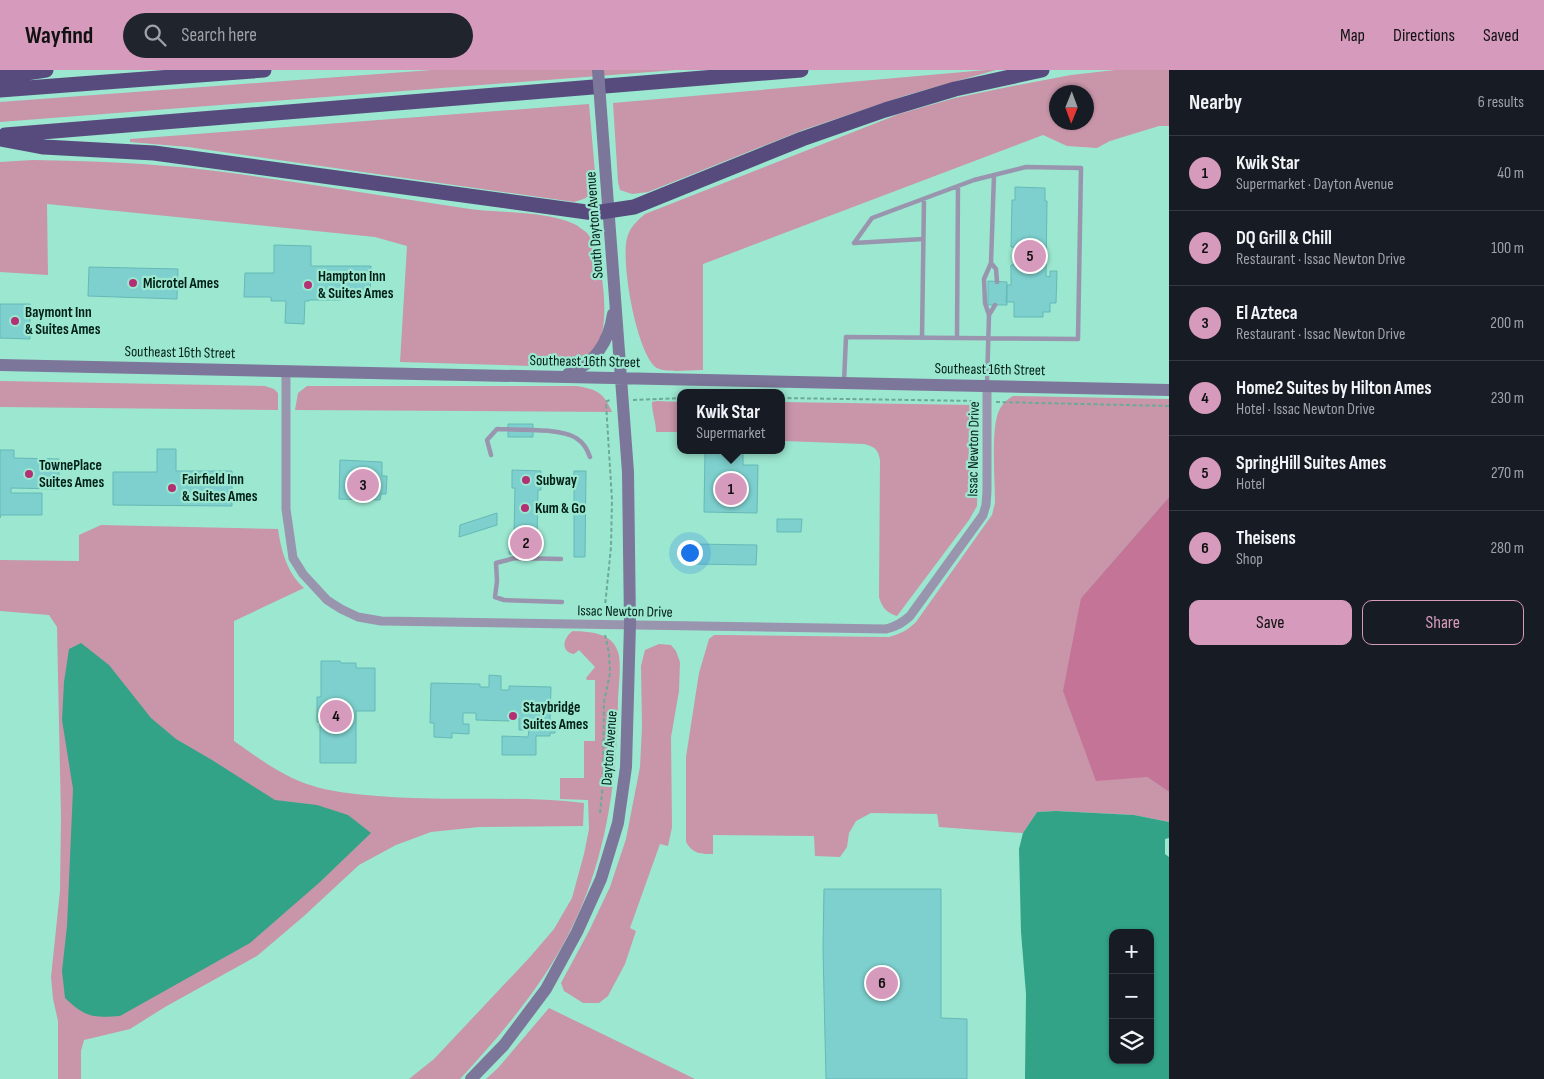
<!DOCTYPE html>
<html lang="en">
<head>
<meta charset="utf-8">
<style>
  body { margin:0; font-family:"Sofia Sans Condensed",sans-serif; background:#20242c; color:#f1f3f6 }
  .controls { position:absolute; right:15px; bottom:15px; display:grid; overflow:hidden; border-radius:10px; box-shadow:0 1px 4px #0004 }
  .controls button { width:45px; height:45px; display:grid; place-items:center; padding:0; border:0; border-bottom:1px solid #363941; background:#171b24; color:#f1f3f6; font:25px sans-serif }
  .compass { position:absolute; left:1049px; top:15px; width:45px; height:45px; border-radius:50%; background:#171b24; box-shadow:0 1px 4px #0004; rotate:181deg }
  .you { position:absolute; left:689px; top:482px; width:18px; height:18px; margin:-12px; border:4px solid #fff; border-radius:50%; background:#1a73e8; box-shadow:0 0 0 8px #1a73e833 }
  .badge { display:grid; place-items:center; width:32px; height:32px; border-radius:50%; background:#d69bbc; color:#111; font-size:16px; font-weight:700 }
  .pin { position:absolute; translate:-50% -50%; border:2px solid #fff; box-shadow:0 1px 5px #0006 }
  .popup { position:absolute; left:677px; top:319px; width:108px; height:65px; box-sizing:border-box; display:grid; place-content:center; border-radius:10px; background:#171b24; filter:drop-shadow(0 1px 4px #0005); font-size:16px; white-space:nowrap; color:#9ea1a6 }
  .popup b { font-size:19px; color:#f1f3f6 }
  .popup::after { content:''; position:absolute; left:50%; top:100%; margin-left:-10px; border:10px solid transparent; border-top-color:#171b24 }
  .list { margin:0; padding:0; list-style:none }
  h2 { display:flex; justify-content:space-between; align-items:center; height:65px; margin:0; padding:0 20px; font-size:21px }
  h2 small { font-size:16px; font-weight:400; color:#9ea1a6 }
  .list li { display:grid; grid-template-columns:32px 1fr auto; gap:15px; align-items:center; box-sizing:border-box; height:75px; padding:0 20px; border-top:1px solid #363941 }
  .list b { display:block; font-size:19px; white-space:nowrap }
  .list p { margin:0; font-size:16px; white-space:nowrap; color:#9ea1a6 }
  .list em { font-size:16px; font-style:normal; color:#9ea1a6 }
  .actions { display:flex; gap:10px; padding:15px 20px }
  .actions a { flex:1; padding:11px 0; border:1px solid #d69bbc; border-radius:10px; text-align:center; font-size:18px; color:#d69bbc }
  .actions .main { background:#d69bbc; color:#111 }
  .icon { flex:none; width:28px; height:28px; fill:none; stroke:currentColor; stroke-width:2; stroke-linecap:round; stroke-linejoin:round }
  .map { position:relative; flex:none; width:1169px; height:1009px; overflow:hidden }
  header { display:flex; align-items:center; gap:30px; box-sizing:border-box; height:70px; padding:0 25px; background:#d69bbc; color:#111 }
  header strong { font-size:24px }
  nav { display:flex; gap:28px; margin-inline-start:auto; font-size:18px }
  .search { width:350px; height:45px; background:#20242c; display:flex; align-items:center; gap:12px; box-sizing:border-box; padding:0 18px; border-radius:28px; color:#9ea1a6; font-size:19px }
  main { display:flex }
  aside { flex:1; background:#171b24 }
  .map>svg:first-child { display:block }
</style>
</head>
<body>
<header>
<strong>Wayfind</strong>
<div class="search"><svg class="icon" aria-label="search" viewBox="0 0 24 24"><circle cx="10" cy="10" r="6"/><path d="M15 15l6 6"/></svg>Search here</div>
<nav><a>Map</a><a>Directions</a><a>Saved</a></nav>
</header>
<main>
<div class="map">
<svg width="1169" height="1009" viewBox="0 0 1169 1009">
  <rect width="100%" height="100%" fill="#9ce7d0"/>
  <path fill="#c995a9" fill-rule="evenodd" d="M432,0H676L0,52V32Z
    M986,0H996L907,25L803,60L648,122L632,124L620,120L618,112L613,33Z
    M1115,0H1169V56H1159L1110,71L1097,78L1067,76L1043,65L703,194V300C691,300 667,303 657,298C637,286 619,187 628,165C631,156 638,150 645,144L899,44L955,28L1008,17L1071,5ZM1056,22H1086V52H1056Z
    M589,34L596,114C592,126 586,129 574,132L188,77L130,72V69Z
    M33,90C92,91 149,93 207,100C236,103 265,108 294,112C352,121 411,130 470,139C500,143 552,141 578,156C580,158 585,161 587,163C602,181 609,244 601,266C598,276 589,285 582,294L563,297L400,292L407,176L375,167L47,134L48,205L0,202V92Z
    M0,311L265,316L274,319L278,323V340L0,337Z
    M307,316H576C597,319 604,323 612,342L295,340L298,323Z
    M1013,326L1169,329V427L1081,528L1147,707L1169,722V752L1134,745L1056,741L1037,742L1023,763L939,757L937,744L871,743L856,751L849,763L847,777L840,787L815,786L814,766L713,765V784C700,784 693,784 686,772V687L699,603L709,569L714,565H724L889,567C900,564 908,560 916,552L992,445L995,433C995,410 991,363 998,343C1001,335 1006,330 1013,326Z
    M657,331L681,332V362H656C656,352 652,343 652,332Z
    M781,332L975,335L978,342L979,353L977,436L969,450L897,546C887,543 882,538 879,527L880,390C878,379 875,377 864,374L784,371L781,370Z
    M101,455L278,459C281,480 287,503 304,518L234,551V671C258,688 282,706 310,715C331,722 355,724 377,726C446,732 515,725 584,733L583,756L479,757L431,762L396,775L359,795L304,846L257,886L165,937L130,959L84,970L81,981V1009H58V951L53,929L51,907L60,821L61,747L57,557L49,545L0,541V490L79,491V465Z
    M573,561C590,562 612,562 618,582C622,595 618,618 618,632C617,718 604,804 560,880C533,927 497,969 460,1009H409L434,989L530,887L554,859L572,828L584,784L589,759L588,730L560,729V708H584V671H595V610H587L586,608L595,597L579,580L574,584C560,582 563,567 573,561Z
    M659,574L671,575L676,581L680,592L679,621L671,667L672,757L668,776L660,774L630,858L636,861L625,894L608,926L599,933H583L564,921L561,913L589,861L610,817L626,769L640,697L642,657L641,596L645,580Z
    M549,938L695,1009H486L498,998Z"/>
  <path fill="#c47497" d="M1169,427V722L1147,707L1096,711L1063,621L1081,528Z"/>
  <path fill="#32a387" fill-rule="evenodd" d="M81,573L109,595L151,648L176,669L212,690L275,730L317,735L348,745L371,763L320,812L250,873L120,946C93,948 85,947 65,928L62,901L67,856L73,719L62,650L64,612L69,579Z
    M1056,741L1134,745L1169,752V768L1165,769V784L1169,787V1009H1025L1026,924L1021,862L1019,779L1023,763L1037,742ZM1113,863H1150V990H1113Z"/>
  <path fill="#7dd0ce" stroke="#65b9b6" d="M1015,117L1045,118V131H1047L1046,206L1050,207V201H1057L1056,233H1050V242H1043V247H1014V232H1006L1007,215H1011V195H1014V177H1011L1012,130H1015Z
    M274,175L311,176V196H371L370,227H341V230H309V231H305L304,254L285,253L286,231H271V227H244L245,203H274Z
    M89,197L178,199L177,229L88,226Z
    M988,211L1007,212V235H988Z
    M0,234H30V269L0,268Z
    M508,354H533V367H508Z
    M157,379H176V401H232V436L113,435V402H157Z
    M0,380H14V388L59,389V419L11,418V423H42V445H1L0,448Z
    M705,380H743V395H758L757,443L704,442Z
    M340,390L382,392V406H387L386,424H381L380,430L339,429Z
    M512,400L541,401V420H538L537,466H540V484H509L510,466H514L515,418H512Z
    M574,401H586L585,487H574Z
    M497,443V455L459,467L460,455Z
    M777,449H802L801,462H777Z
    M694,474L757,475L756,495L694,494Z
    M321,591H340L341,593H356V598H375V641H356V693H320V652H317V627H321Z
    M489,605L501,606V620H509V616L551,617L550,650H555V663H550V666H536V685H502V666L528,667L529,660H519V648H509V651L476,650V643H463V654H469V664L452,663V668L434,667V653H430L431,613L480,614V617H489Z
    M824,819H941V948L967,949V1009H826L823,879Z"/>
  <g fill="none" stroke-linecap="round" stroke-linejoin="round">
    <path stroke="#6caa97" stroke-width="2" stroke-dasharray="4 2.5" stroke-linecap="butt" d="M781,328L977,331
      M633,330L681,328
      M996,332L1169,336
      M604,546L611,477L612,430L606,333L607,331L611,330
      M600,743L603,713L604,632L610,603L609,583L605,565"/>
    <path stroke="#9995ae" stroke-width="4.5" d="M854,173L923,169
      M991,193L996,199L997,212
      M989,245L995,235
      M922,268L924,129
      M957,268L958,116
      M844,312L846,267L1078,269L1081,98L1026,97L974,110L872,148L854,173
      M987,314L989,245L985,233L984,209L991,193L994,105
      M491,385L487,370L497,359C516,360 561,358 576,368C584,373 587,379 590,387
      M561,489L515,488L496,493L497,511L495,527L504,530L562,532"/>
    <path stroke="#9995ae" stroke-width="9" d="M286,300V439L293,488L303,504L327,530L341,539L358,547L381,551L886,559C896,557 902,553 910,546L983,445L986,435L987,421V315"/>
    <path stroke="#7c769a" stroke-width="12" d="M0,295L1169,320
      M568,304C595,294 609,271 613,244
      M471,1009L504,975L546,919L577,862L601,809L618,753L626,697L630,554L628,402L601,41"/>
    <path stroke="#574b7e" stroke-width="15" d="M0,7L46,0
      M0,20L264,0
      M5,65L801,0
      M0,69L44,77L154,83L594,143L634,137L802,69L885,40L955,19L1042,0"/>
    <path stroke="#7c769a" stroke-width="12" d="M598,0L601,41"/>
  </g>
  <g fill="#b43075" stroke="#9ce7d0" stroke-width="2">
    <circle cx="133" cy="213" r="5"/>
    <circle cx="308" cy="215" r="5"/>
    <circle cx="15" cy="251" r="5"/>
    <circle cx="29" cy="404" r="5"/>
    <circle cx="526" cy="410" r="5"/>
    <circle cx="172" cy="418" r="5"/>
    <circle cx="525" cy="438" r="5"/>
    <circle cx="513" cy="646" r="5"/>
  </g>
  <g text-anchor="middle" stroke-width="4.5" stroke-linejoin="round" paint-order="stroke">
    <g font-size="15" fill="#001f17" stroke="#9ce7d0">
      <text transform="translate(594 155) rotate(-94)" y="5">South Dayton Avenue</text>
      <text transform="translate(180 282) rotate(1)" y="5">Southeast 16th Street</text>
      <text transform="translate(585 291) rotate(1)" y="5">Southeast 16th Street</text>
      <text transform="translate(990 299) rotate(1)" y="5">Southeast 16th Street</text>
      <text transform="translate(973 379) rotate(-89)" y="5">Issac Newton Drive</text>
      <text transform="translate(625 541) rotate(1)" y="5">Issac Newton Drive</text>
      <text transform="translate(609 678) rotate(-86)" y="5">Dayton Avenue</text>
    </g>
    <g font-size="15" font-weight="bold" fill="#001f17" stroke="#9ce7d0" text-anchor="start">
      <text x="318" y="211">Hampton Inn<tspan x="318" dy="17">&amp; Suites Ames</tspan></text>
      <text x="143" y="218">Microtel Ames</text>
      <text x="25" y="247">Baymont Inn<tspan x="25" dy="17">&amp; Suites Ames</tspan></text>
      <text x="39" y="400">TownePlace<tspan x="39" dy="17">Suites Ames</tspan></text>
      <text x="182" y="414">Fairfield Inn<tspan x="182" dy="17">&amp; Suites Ames</tspan></text>
      <text x="536" y="415">Subway</text>
      <text x="535" y="443">Kum &amp; Go</text>
      <text x="523" y="642">Staybridge<tspan x="523" dy="17">Suites Ames</tspan></text>
    </g>
  </g>
</svg>
<div class="controls">
<button>+</button>
<button>−</button>
<button><svg class="icon" aria-label="layers" viewBox="0 0 24 24"><path d="M12 4l9 5-9 5-9-5zM3 14l9 5 9-5"/></svg></button>
</div>
<svg class="compass" viewBox="-18 -18 36 36"><path d="M0-13l5 13h-10z" fill="#e53935"/><path d="M0 13l5-13h-10z" fill="#9ea1a6"/></svg>
<div class="you"></div>
<div class="pin badge" style="left:731px;top:419px">1</div>
<div class="popup"><b>Kwik Star</b>Supermarket</div>
<div class="pin badge" style="left:526px;top:473px">2</div>
<div class="pin badge" style="left:363px;top:415px">3</div>
<div class="pin badge" style="left:336px;top:646px">4</div>
<div class="pin badge" style="left:1030px;top:186px">5</div>
<div class="pin badge" style="left:882px;top:913px">6</div>
</div>
<aside>
<h2>Nearby<small>6 results</small></h2>
<ul class="list">
<li><span class="badge">1</span><div><b>Kwik Star</b><p>Supermarket · Dayton Avenue</p></div><em>40 m</em></li>
<li><span class="badge">2</span><div><b>DQ Grill &amp; Chill</b><p>Restaurant · Issac Newton Drive</p></div><em>100 m</em></li>
<li><span class="badge">3</span><div><b>El Azteca</b><p>Restaurant · Issac Newton Drive</p></div><em>200 m</em></li>
<li><span class="badge">4</span><div><b>Home2 Suites by Hilton Ames</b><p>Hotel · Issac Newton Drive</p></div><em>230 m</em></li>
<li><span class="badge">5</span><div><b>SpringHill Suites Ames</b><p>Hotel</p></div><em>270 m</em></li>
<li><span class="badge">6</span><div><b>Theisens</b><p>Shop</p></div><em>280 m</em></li>
</ul>
<div class="actions"><a class="main">Save</a><a>Share</a></div>
</aside>
</main>
</body>
</html>
